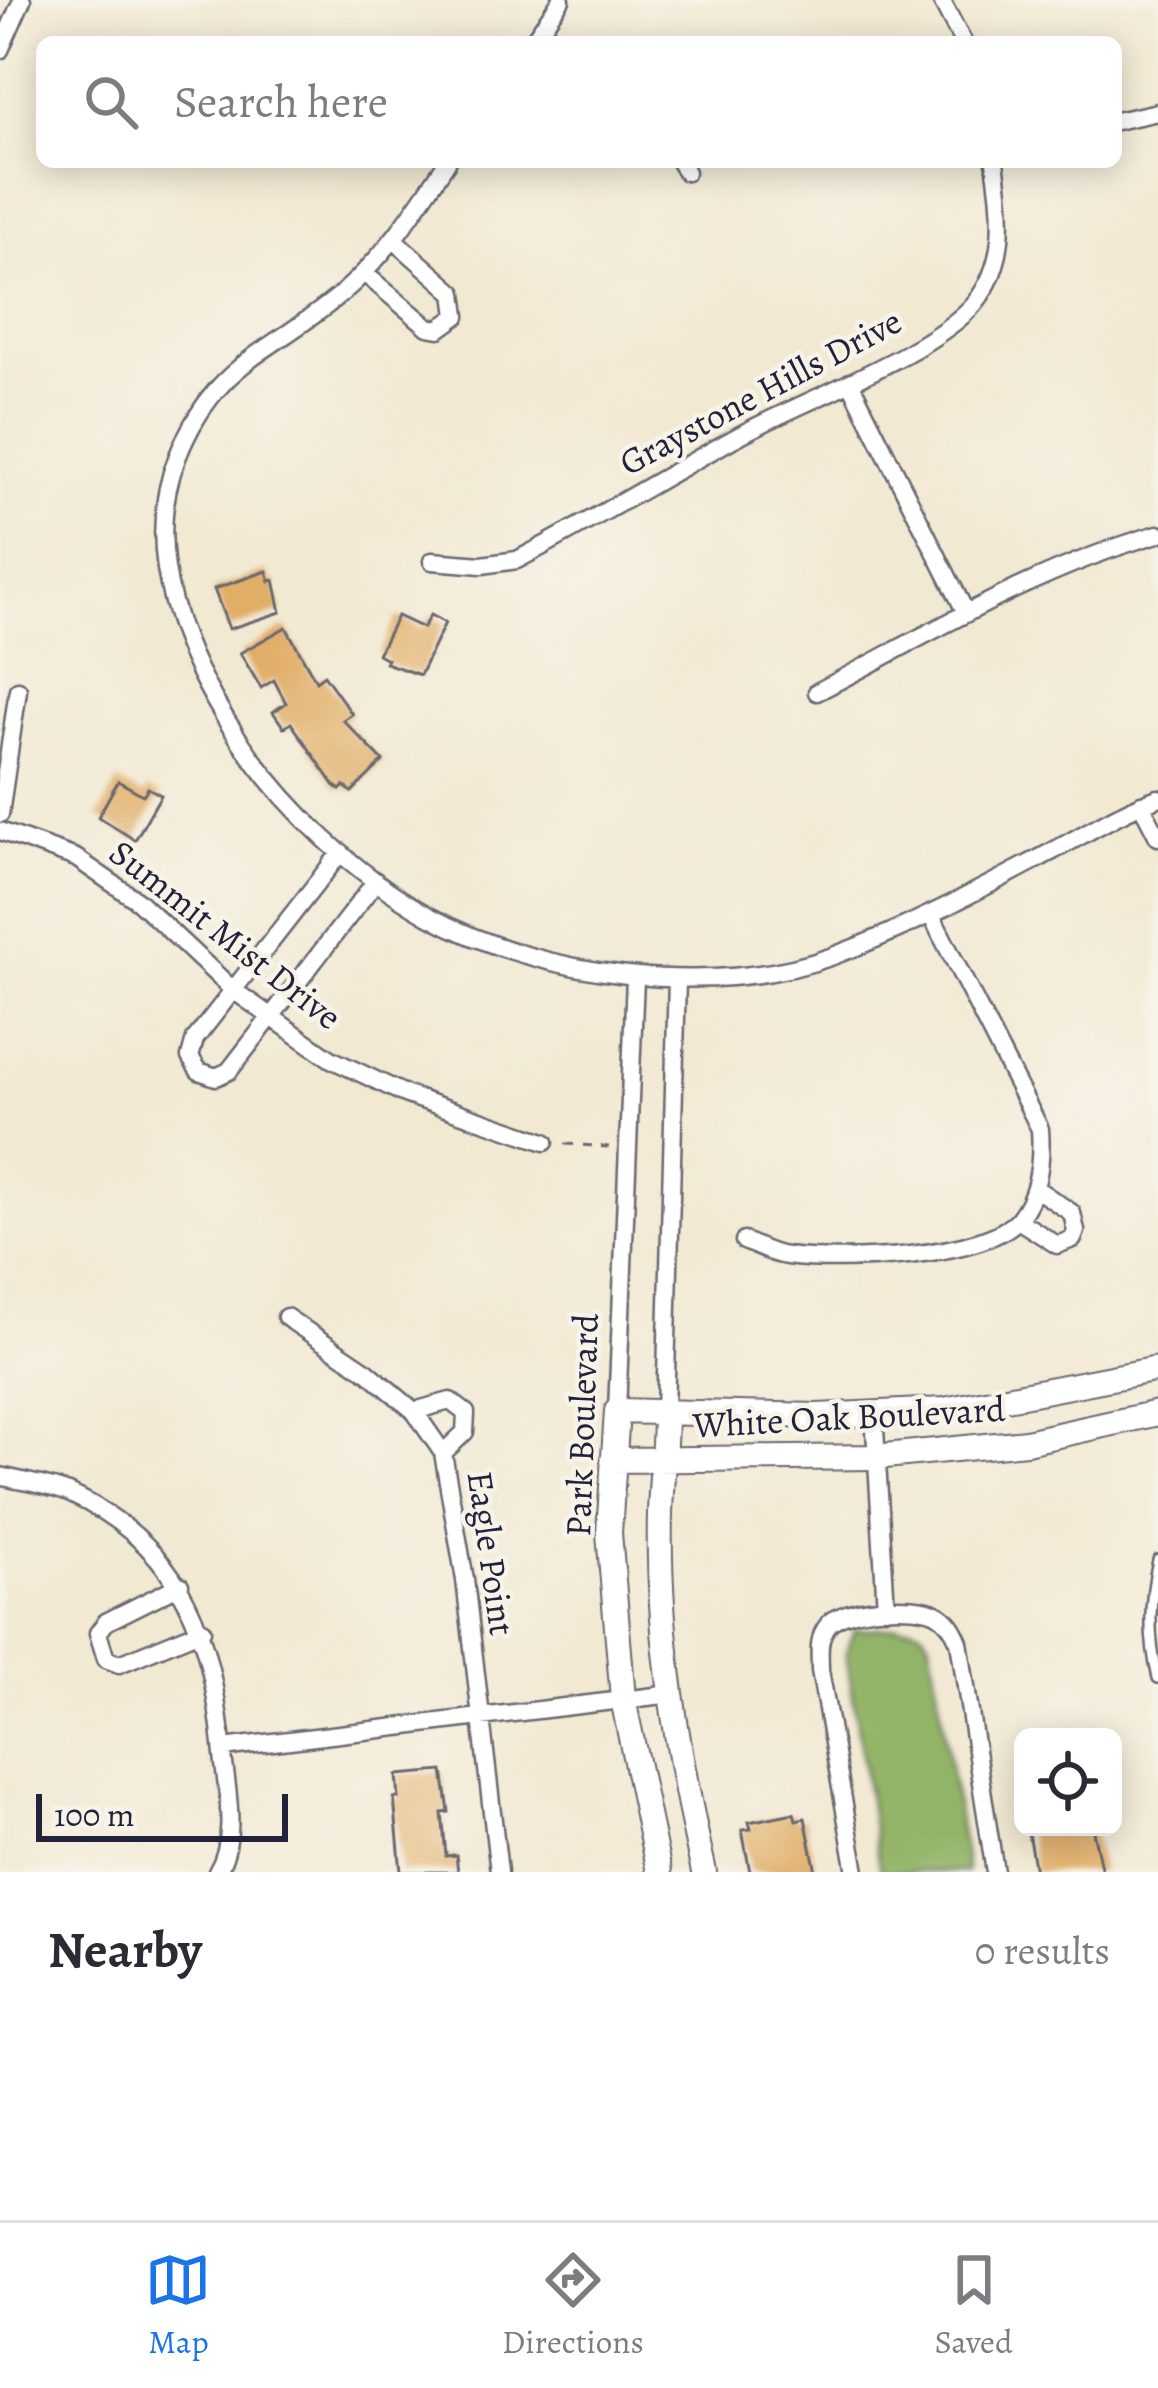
<!DOCTYPE html>
<html lang="en">
<head>
<meta charset="utf-8">
<style>
  body { margin:0; font-family:Alegreya,serif; background:#f7f7f7; color:#2b2b33 }
  .controls { position:absolute; right:36px; bottom:36px; display:grid; overflow:hidden; border-radius:18px; box-shadow:0 6px 30px #0003 }
  .controls button { width:108px; height:108px; display:grid; place-items:center; padding:0; border:0; border-bottom:3px solid #e1e1e2; background:#fff; color:#2b2b33; font:60px sans-serif }
  .scale { position:absolute; left:36px; bottom:30px; width:252px; box-sizing:border-box; padding-left:12px; border:6px solid #22223b; border-top:0; font-size:33px; line-height:42px; white-space:nowrap; color:#22223b; -webkit-text-stroke:9px #f7f3e8; paint-order:stroke }
  .list { margin:0; padding:0; list-style:none }
  h2 { display:flex; justify-content:space-between; align-items:center; height:156px; margin:0; padding:0 48px; font-size:51px }
  h2 small { font-size:39px; font-weight:400; color:#7c7c81 }
  .icon { flex:none; width:66px; height:66px; fill:none; stroke:currentColor; stroke-width:2; stroke-linecap:round; stroke-linejoin:round }
  .map { position:relative; flex:none; width:1158px; height:1872px; overflow:hidden }
  .search { position:absolute; background:#fff; box-shadow:0 6px 30px #0003; left:36px; right:36px; top:36px; height:132px; display:flex; align-items:center; gap:30px; box-sizing:border-box; padding:0 42px; border-radius:18px; color:#7c7c81; font-size:45px }
  .sheet { height:348px; background:#fff }
  nav { display:flex; justify-content:space-around; align-items:center; box-sizing:border-box; height:168px; border-top:3px solid #e1e1e2; background:#fff; font-size:33px; color:#7c7c81 }
  nav a { display:grid; justify-items:center; gap:6px }
  nav .on { color:#1a73e8 }
  .map>svg:first-child { display:block }
</style>
</head>
<body>
<div class="map">
<svg width="1158" height="1872" viewBox="0 0 1158 1872">
  <rect width="100%" height="100%" fill="#f7f3e8"/>
  <filter id="ink" filterUnits="userSpaceOnUse"><feTurbulence type="fractalNoise" baseFrequency=".00833" numOctaves="2"/><feDisplacementMap in="SourceGraphic" scale="24" xChannelSelector="R" yChannelSelector="G"/><feConvolveMatrix kernelMatrix="1 2 1 2 8 2 1 2 1" color-interpolation-filters="sRGB"/></filter>
  <filter id="wash" filterUnits="userSpaceOnUse"><feTurbulence type="fractalNoise" baseFrequency=".004" numOctaves="4" result="noise"/><feDisplacementMap in="SourceGraphic" scale="48" xChannelSelector="R" yChannelSelector="G"/><feGaussianBlur stdDeviation="2.7" result="paint"/><feColorMatrix in="noise" values="0 0 0 0 0 0 0 0 0 0 0 0 0 0 0 0 0 1.4 0 .05"/><feComposite in="paint" operator="in"/></filter>
  <g filter="url(#wash)">
    <rect width="100%" height="100%" fill="#f2e9d3"/>
    <path fill="#92b468" stroke="#5a6b52" stroke-width="3" d="M911,1626L922,1630L930,1641L967,1872H880L846,1653L854,1630Z"/>
    <g id="blocks">
      <path fill="#e1ae67" d="M267,571L270,581L274,580L281,612L229,629L214,589Z
        M430,615L445,623L420,675L385,663L387,659L378,654L397,616L423,628Z
        M286,627L316,681L324,675L352,714L343,720L383,761L352,792L344,786L340,790L335,786L291,723L284,728L273,712L286,703L274,680L261,688L240,653Z
        M118,781L143,795L148,788L161,795L135,840L98,817Z
        M443,1771L449,1812L442,1813L446,1856L456,1855L458,1872H401L394,1798H399L397,1775Z
        M794,1813L796,1820L805,1818L816,1872H750L742,1830L751,1829L749,1822Z
        M1027,1827H1092L1102,1872H1035Z"/>
    </g>
  </g>
  <g filter="url(#ink)">
    <use href="#blocks" fill-opacity="0" stroke="#6b6870" stroke-width="3"/>
    <g fill="none" stroke-linecap="round" stroke-linejoin="round">
      <defs>
        <path id="lane" d="M1158,1560C1149,1601 1148,1637 1158,1678"/>
        <path id="street" d="M941,0L963,42
          M532,42L561,0
          M0,50L22,0
          M1116,121L1158,112
          M447,162C416,209 384,258 340,295C268,355 215,361 177,458C140,553 184,658 238,738C285,809 355,874 429,916C538,976 714,1000 833,956C909,928 981,889 1053,851C1087,833 1121,811 1158,798
          M680,162L686,172
          M364,273L428,327L439,329L457,316L454,293L393,239
          M850,382L965,611
          M432,561L482,565L517,560C593,520 667,475 742,434C803,401 933,353 975,303C1009,261 1002,211 995,162
          M817,692C929,634 1036,569 1158,534
          M1141,804L1158,837
          M0,814L18,690
          M0,831L76,858L138,901L233,990L331,1059L407,1095L545,1142
          M341,852L195,1039L190,1057L199,1071L216,1077L229,1071L376,881
          M1018,1220L1057,1245L1073,1239L1076,1231L1072,1213L1035,1188
          M744,1241C757,1246 773,1255 787,1256C837,1263 988,1259 1020,1217C1039,1193 1042,1159 1040,1129L931,915
          M286,1317L368,1372L414,1411L443,1453L465,1580L499,1872
          M414,1411L450,1401L466,1413L465,1432L443,1453
          M617,1411L635,978
          M665,1412L677,980
          M874,1413L886,1608
          M0,1476C23,1482 50,1485 71,1494C186,1548 212,1638 223,1755C227,1793 238,1838 217,1872
          M180,1585L106,1622L98,1633L106,1659L119,1664L202,1630
          M223,1748L672,1694
          M856,1872L820,1670C820,1654 817,1638 828,1625C844,1606 915,1602 936,1613C948,1619 954,1630 959,1642L995,1872"/>
        <path id="secondary" d="M665,1412C665,1446 661,1480 660,1514C657,1633 678,1756 704,1872
          M613,1460L875,1457L1026,1442L1158,1413
          M659,1872L623,1699L609,1533L617,1411L817,1416L944,1410L1158,1369"/>
      </defs>
      <use href="#lane" stroke="#6b6870" stroke-width="14"/>
      <use href="#street" stroke="#6b6870" stroke-width="21"/>
      <use href="#secondary" stroke="#6b6870" stroke-width="28"/>
      <path stroke="#6b6870" stroke-width="3" stroke-dasharray="9 9" stroke-linecap="butt" d="M565,1144L609,1147"/>
      <use href="#lane" stroke="#fff" stroke-width="9"/>
      <use href="#street" stroke="#fff" stroke-width="16"/>
      <use href="#secondary" stroke="#fff" stroke-width="24"/>
    </g>
  </g>
  <g text-anchor="middle" stroke-width="9" stroke-linejoin="round" paint-order="stroke">
    <g font-size="36" fill="#22223b" stroke="#f7f3e8">
      <text transform="translate(760 391) rotate(-28)" y="13">Graystone Hills Drive</text>
      <text transform="translate(226 934) rotate(38)" y="13">Summit Mist Drive</text>
      <text transform="translate(849 1416) rotate(-3)" y="13">White Oak Boulevard</text>
      <text transform="translate(581 1425) rotate(-88)" y="13">Park Boulevard</text>
      <text transform="translate(492 1553) rotate(82)" y="13">Eagle Point</text>
    </g>
  </g>
</svg>
<div class="controls">
<button><svg class="icon" aria-label="locate" viewBox="0 0 24 24"><circle cx="12" cy="12" r="6"/><path d="M12 2v4M12 18v4M2 12h4M18 12h4"/></svg></button>
</div>
<div class="scale">100 m</div>
<div class="search"><svg class="icon" aria-label="search" viewBox="0 0 24 24"><circle cx="10" cy="10" r="6"/><path d="M15 15l6 6"/></svg>Search here</div>
</div>
<section class="sheet">
<h2>Nearby<small>0 results</small></h2>
<ul class="list">
</ul>
</section>
<nav>
<a class="on"><svg class="icon" aria-label="map" viewBox="0 0 24 24"><path d="M3 6l6-2 6 2 6-2v14l-6 2-6-2-6 2zM9 4v14M15 6v14"/></svg>Map</a>
<a><svg class="icon" aria-label="directions" viewBox="0 0 24 24"><path d="M12 3l9 9-9 9-9-9zM9 14v-3h6M13 9l2 2-2 2"/></svg>Directions</a>
<a><svg class="icon" aria-label="saved" viewBox="0 0 24 24"><path d="M7 4h10v16l-5-4-5 4z"/></svg>Saved</a>
</nav>
</body>
</html>
